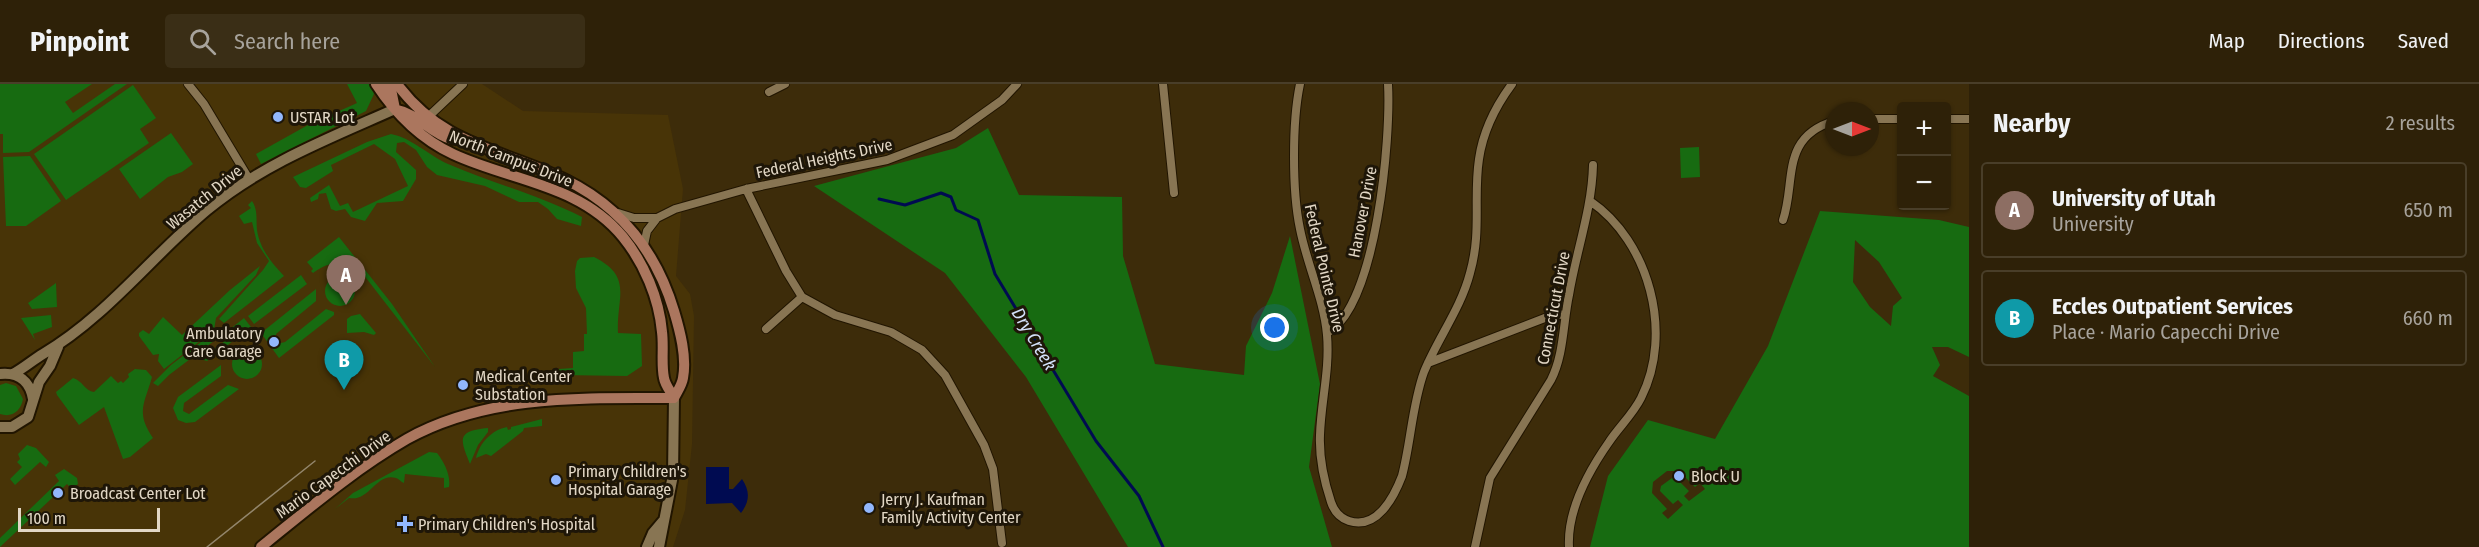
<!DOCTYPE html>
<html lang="en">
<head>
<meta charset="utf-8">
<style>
  body { margin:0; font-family:"Fira Sans Condensed",sans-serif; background:#3a2e16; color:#f1f3f6 }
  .controls { position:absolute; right:18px; top:18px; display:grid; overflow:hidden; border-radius:6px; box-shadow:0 2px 4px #0004 }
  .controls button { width:54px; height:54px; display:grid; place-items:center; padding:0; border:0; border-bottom:2px solid #493e29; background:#2e2108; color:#f1f3f6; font:30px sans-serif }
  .compass { position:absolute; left:1825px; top:18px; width:54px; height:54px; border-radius:50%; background:#2e2108; box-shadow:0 2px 4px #0004; rotate:90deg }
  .scale { position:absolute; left:18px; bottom:15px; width:142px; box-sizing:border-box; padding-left:6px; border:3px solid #e2d7c5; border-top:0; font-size:16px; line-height:21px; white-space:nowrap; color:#e2d7c5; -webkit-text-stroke:4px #1e1608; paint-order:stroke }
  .you { position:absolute; left:1275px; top:244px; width:21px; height:21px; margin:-15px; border:4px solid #fff; border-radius:50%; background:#1a73e8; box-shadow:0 0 0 9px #1a73e833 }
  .badge { display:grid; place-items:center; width:39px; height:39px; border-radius:50%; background:#d93025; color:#fff; font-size:20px; font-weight:700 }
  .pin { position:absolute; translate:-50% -50px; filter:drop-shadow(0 2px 3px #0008) }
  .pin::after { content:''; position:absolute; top:32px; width:21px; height:18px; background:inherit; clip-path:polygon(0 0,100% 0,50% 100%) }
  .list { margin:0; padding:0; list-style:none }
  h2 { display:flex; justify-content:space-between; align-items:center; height:78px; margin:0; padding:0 24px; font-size:26px }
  h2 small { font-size:20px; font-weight:400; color:#a7a39c }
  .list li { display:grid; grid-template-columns:39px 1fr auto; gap:18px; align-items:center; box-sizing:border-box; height:96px; margin:0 12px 12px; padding:0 12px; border:2px solid #493e29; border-radius:6px }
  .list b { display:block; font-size:22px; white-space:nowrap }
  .list p { margin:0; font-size:20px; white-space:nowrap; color:#a7a39c }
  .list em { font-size:20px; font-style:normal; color:#a7a39c }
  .icon { flex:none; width:33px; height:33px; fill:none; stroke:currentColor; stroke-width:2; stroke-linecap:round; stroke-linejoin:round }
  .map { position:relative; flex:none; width:1969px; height:463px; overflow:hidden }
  header { display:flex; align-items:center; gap:36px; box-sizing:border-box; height:84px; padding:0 30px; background:#2e2108; border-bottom:2px solid #493e29 }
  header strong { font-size:28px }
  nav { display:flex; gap:33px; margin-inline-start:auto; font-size:21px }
  .search { width:420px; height:54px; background:#3a2e16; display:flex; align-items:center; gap:15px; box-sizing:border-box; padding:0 21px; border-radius:6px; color:#a7a39c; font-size:22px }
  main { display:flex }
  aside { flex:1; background:#2e2108 }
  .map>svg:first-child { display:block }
</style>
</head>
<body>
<header>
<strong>Pinpoint</strong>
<div class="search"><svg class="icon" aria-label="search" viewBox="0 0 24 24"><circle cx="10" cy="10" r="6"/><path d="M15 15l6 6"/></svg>Search here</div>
<nav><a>Map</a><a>Directions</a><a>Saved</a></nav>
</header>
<main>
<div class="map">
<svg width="1969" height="463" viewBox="0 0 1969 463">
  <rect width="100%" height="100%" fill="#3d2c0a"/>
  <path fill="#483407" d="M0,0H482L523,27L668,31L683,105L676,192L690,210L694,232L692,360L685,426L673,463H0Z"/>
  <path fill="#176b11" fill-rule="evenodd" d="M0,0H92L65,18L73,29L115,0H127L29,68L3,69V50H0Z
    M347,0H371L374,10L366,27L261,80L256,70L308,41L357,19Z
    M133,1L156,34L140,45L149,59L66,116L34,70Z
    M988,44L1019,111L1122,113L1123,172L1155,280L1244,291L1246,262L1272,209L1290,152L1320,300L1309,383L1332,463H1128L1026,293L945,189L814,102L956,64Z
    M171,49L193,80L182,88L168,93L140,115L119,85Z
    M391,50C412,54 428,71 448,80C492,99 539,111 582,133L581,142L557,135L548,125L538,118H519L485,102L437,91L427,83L416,66L404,58L397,59L396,68L416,86V95L403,117L377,119L365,137L351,133L345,125L336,127L331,125L326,109L319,110L318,115L311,118L310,114L329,101L340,122L348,119L353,128L408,102L395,75L374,60L331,81L333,87L306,104L300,103L293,93L367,58Z
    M1699,63L1700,93L1681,94L1680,64Z
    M30,72L61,117L26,142H6L3,73Z
    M252,117C258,126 256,135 257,146C260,165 271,178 284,192L224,239L219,235L263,186L269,177L257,159L252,138L244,140L239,132L251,124L248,121Z
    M1820,127L1939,136L1969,143V273L1948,263H1932L1940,281L1933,292L1969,312V463H1590L1608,392L1648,336L1715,355L1768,262ZM1855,156L1879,178L1902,214L1893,222L1891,242L1870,223L1853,198ZM1667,387H1679L1695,403L1700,399L1705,405L1689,417L1684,412L1689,407L1676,394H1672L1661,402L1660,407L1673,420L1678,416L1683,421L1668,435L1662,429L1667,425L1652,409L1653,398Z
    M339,153L392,220L435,283L356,181C337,179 329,177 313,189L311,187L313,185L307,178Z
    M594,173C634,193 616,214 618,249L641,250L642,282L627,292L560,291L559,285L573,284V268L584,267V250H587L586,224L576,204L575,187L577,177L580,174Z
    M260,182L256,191L216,234L214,246L164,285L158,277L159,270L153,271L139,252V249L143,246L149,250L163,233L182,251L230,206Z
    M301,191L307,200L254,240L248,232Z
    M325 207a15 15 0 1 1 30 0a15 15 0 1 1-30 0Z
    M56,199L57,223L32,225L28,219Z
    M316,205V217L276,250V257L281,259L285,258L326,225L334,228V231L279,274L261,249Z
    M360,230L376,249L374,251L364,248L347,249V235L351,232Z
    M51,231L52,243L33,250L35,256L21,234Z
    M244,234L251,243L207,277L200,275L232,252L229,246Z
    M214,248L219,253L169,291L158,302L153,299L171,281Z
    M232 280a15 15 0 1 1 30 0a15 15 0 1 1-30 0Z
    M221,281V292L184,319L183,327L189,330L228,301L239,305L195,338L186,339L178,336L173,324L178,313Z
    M135,285L146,286L152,293C145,319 135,328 153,354L130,373L123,375L104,323L79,341L57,311L56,308L73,294C82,296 85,307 94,308L111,292L118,299L121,297L123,299L129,293L128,290Z
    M6,299L16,302L23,315C21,327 12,334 0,330V301Z
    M542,335V342L524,344L523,347L491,372L486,370L476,374C480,358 492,346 507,343L508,346L511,345V343Z
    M488,344V348L478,361L470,380C460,355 456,347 488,344Z
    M27,361L36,364L49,378L46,383L40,378L15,401L10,395L22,383L17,378L20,375L18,370Z
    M429,368L437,369C444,378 451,391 449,403L444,404V394L405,390L404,399C401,398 399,395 396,394C376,388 370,418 349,414L335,425L353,409Z
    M64,385L77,394L78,400L72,405L67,400L0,463V454L59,397L55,391Z"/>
  <path fill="#000b51" d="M706,383H729V405H733L742,395C750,407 750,417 741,429L732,419L706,420Z"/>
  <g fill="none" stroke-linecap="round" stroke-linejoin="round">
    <path stroke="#000b51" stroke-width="3" d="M879,115L905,121L941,109L951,113L956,126L978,136L995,190L1096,357L1139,412L1163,463"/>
    <defs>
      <path id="minor" d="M188,0L204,20L249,95
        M1163,0L1174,109
        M1300,0C1292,38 1292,107 1300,145C1307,181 1324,215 1327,251C1330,285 1321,318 1320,351C1319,374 1324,397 1331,418C1334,427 1340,434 1349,437C1377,446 1394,413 1402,392C1411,358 1412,321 1424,288C1438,254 1461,224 1470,189C1482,147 1473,114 1479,75C1483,47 1495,23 1512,0
        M769,8L785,0
        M428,33L463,0
        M1870,35H1902
        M1946,35H1969
        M746,105L786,187L802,213L835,231L891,248L922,266L945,291L984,361L993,385L1002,459
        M618,129L634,134H657L675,125L746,105L887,76L953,51L1002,16L1017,0
        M1783,136C1796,98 1780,53 1834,37
        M644,161L647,147L657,134
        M766,245L802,213
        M1327,249C1377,222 1391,53 1388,0
        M1428,279L1550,232L1565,230
        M1475,463L1490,394L1551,296C1564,271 1563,239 1569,211C1576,168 1592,125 1593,81
        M1569,463C1567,426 1588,388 1609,358C1619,343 1633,330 1641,314C1674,249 1649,157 1590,117"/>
      <path id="tertiary" d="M0,290C18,288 30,297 33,315
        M13,290C24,284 33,276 43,270C106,233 152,172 207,126C262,80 330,54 395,25
        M0,343H12L28,333L39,298L50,282L58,263
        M647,463L653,449L664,436
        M659,463L673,391L674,314"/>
      <path id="secondary" d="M376,0C395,29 421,55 453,70C511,97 580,100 623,153C644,179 659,214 662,248C664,263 661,280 664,294C665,301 671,308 674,314
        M387,0L392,10L395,25
        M397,0C442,61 500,65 564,95C620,122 656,167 674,227C680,247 687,273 683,294C682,301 677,308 674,314
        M397,26C418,30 430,49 451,55
        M261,463C308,425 355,385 407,355C488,310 584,314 674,314"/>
    </defs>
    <use href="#minor" stroke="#211500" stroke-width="10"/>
    <use href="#tertiary" stroke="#211500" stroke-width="14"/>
    <use href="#secondary" stroke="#211500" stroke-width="14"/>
    <use href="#minor" stroke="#887553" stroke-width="8"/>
    <use href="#tertiary" stroke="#887553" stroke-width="10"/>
    <use href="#secondary" stroke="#ab765e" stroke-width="10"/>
    <path stroke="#93866c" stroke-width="1.5" d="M207,463L315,377"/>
  </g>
  <g fill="#92b7fd" stroke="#1e1608" stroke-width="2">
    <circle cx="278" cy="33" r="6"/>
    <circle cx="274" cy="258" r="6"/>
    <circle cx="463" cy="301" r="6"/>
    <circle cx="1679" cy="392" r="6"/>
    <circle cx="556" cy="396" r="6"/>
    <circle cx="58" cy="409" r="6"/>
    <circle cx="869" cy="424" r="6"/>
    <path d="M402 431h6v6h6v6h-6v6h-6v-6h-6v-6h6z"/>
  </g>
  <g text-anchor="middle" stroke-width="6" stroke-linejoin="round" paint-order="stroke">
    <g font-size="16" fill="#e2d7c5" stroke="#1e1608" text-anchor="start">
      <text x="290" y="39">USTAR Lot</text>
      <text x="262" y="255" text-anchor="end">Ambulatory<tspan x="262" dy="18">Care Garage</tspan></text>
      <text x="475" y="298">Medical Center<tspan x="475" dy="18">Substation</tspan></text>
      <text x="568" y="393">Primary Children's<tspan x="568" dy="18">Hospital Garage</tspan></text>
      <text x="1691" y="398">Block U</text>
      <text x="70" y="415">Broadcast Center Lot</text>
      <text x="881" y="421">Jerry J. Kaufman<tspan x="881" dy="18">Family Activity Center</tspan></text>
      <text x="418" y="446">Primary Children's Hospital</text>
    </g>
    <g font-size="16" fill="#e2d7c5" stroke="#1e1608">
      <text transform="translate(511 74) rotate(21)" y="6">North Campus Drive</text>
      <text transform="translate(824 74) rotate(-12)" y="6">Federal Heights Drive</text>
      <text transform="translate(204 113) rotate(-39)" y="6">Wasatch Drive</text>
      <text transform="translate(1362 128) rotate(-79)" y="6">Hanover Drive</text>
      <text transform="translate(1325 184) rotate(77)" y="6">Federal Pointe Drive</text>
      <text transform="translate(1553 224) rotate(-79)" y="6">Connecticut Drive</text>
      <text transform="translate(333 390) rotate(-36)" y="6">Mario Capecchi Drive</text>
    </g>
    <g font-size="18" font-style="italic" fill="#d4e2fb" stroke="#1e1608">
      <text transform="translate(1034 255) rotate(59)" y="6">Dry Creek</text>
    </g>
  </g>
</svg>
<div class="controls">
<button>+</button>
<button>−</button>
</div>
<svg class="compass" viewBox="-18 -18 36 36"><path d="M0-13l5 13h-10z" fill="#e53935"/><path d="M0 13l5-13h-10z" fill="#a7a39c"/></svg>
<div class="scale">100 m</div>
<div class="you"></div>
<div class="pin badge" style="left:346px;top:221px;background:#8d6e63">A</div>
<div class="pin badge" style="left:344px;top:306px;background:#0f9aa8">B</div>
</div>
<aside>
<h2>Nearby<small>2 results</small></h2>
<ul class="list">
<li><span class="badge" style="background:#8d6e63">A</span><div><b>University of Utah</b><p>University</p></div><em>650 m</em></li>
<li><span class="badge" style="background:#0f9aa8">B</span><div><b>Eccles Outpatient Services</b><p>Place · Mario Capecchi Drive</p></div><em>660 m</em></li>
</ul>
</aside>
</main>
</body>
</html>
